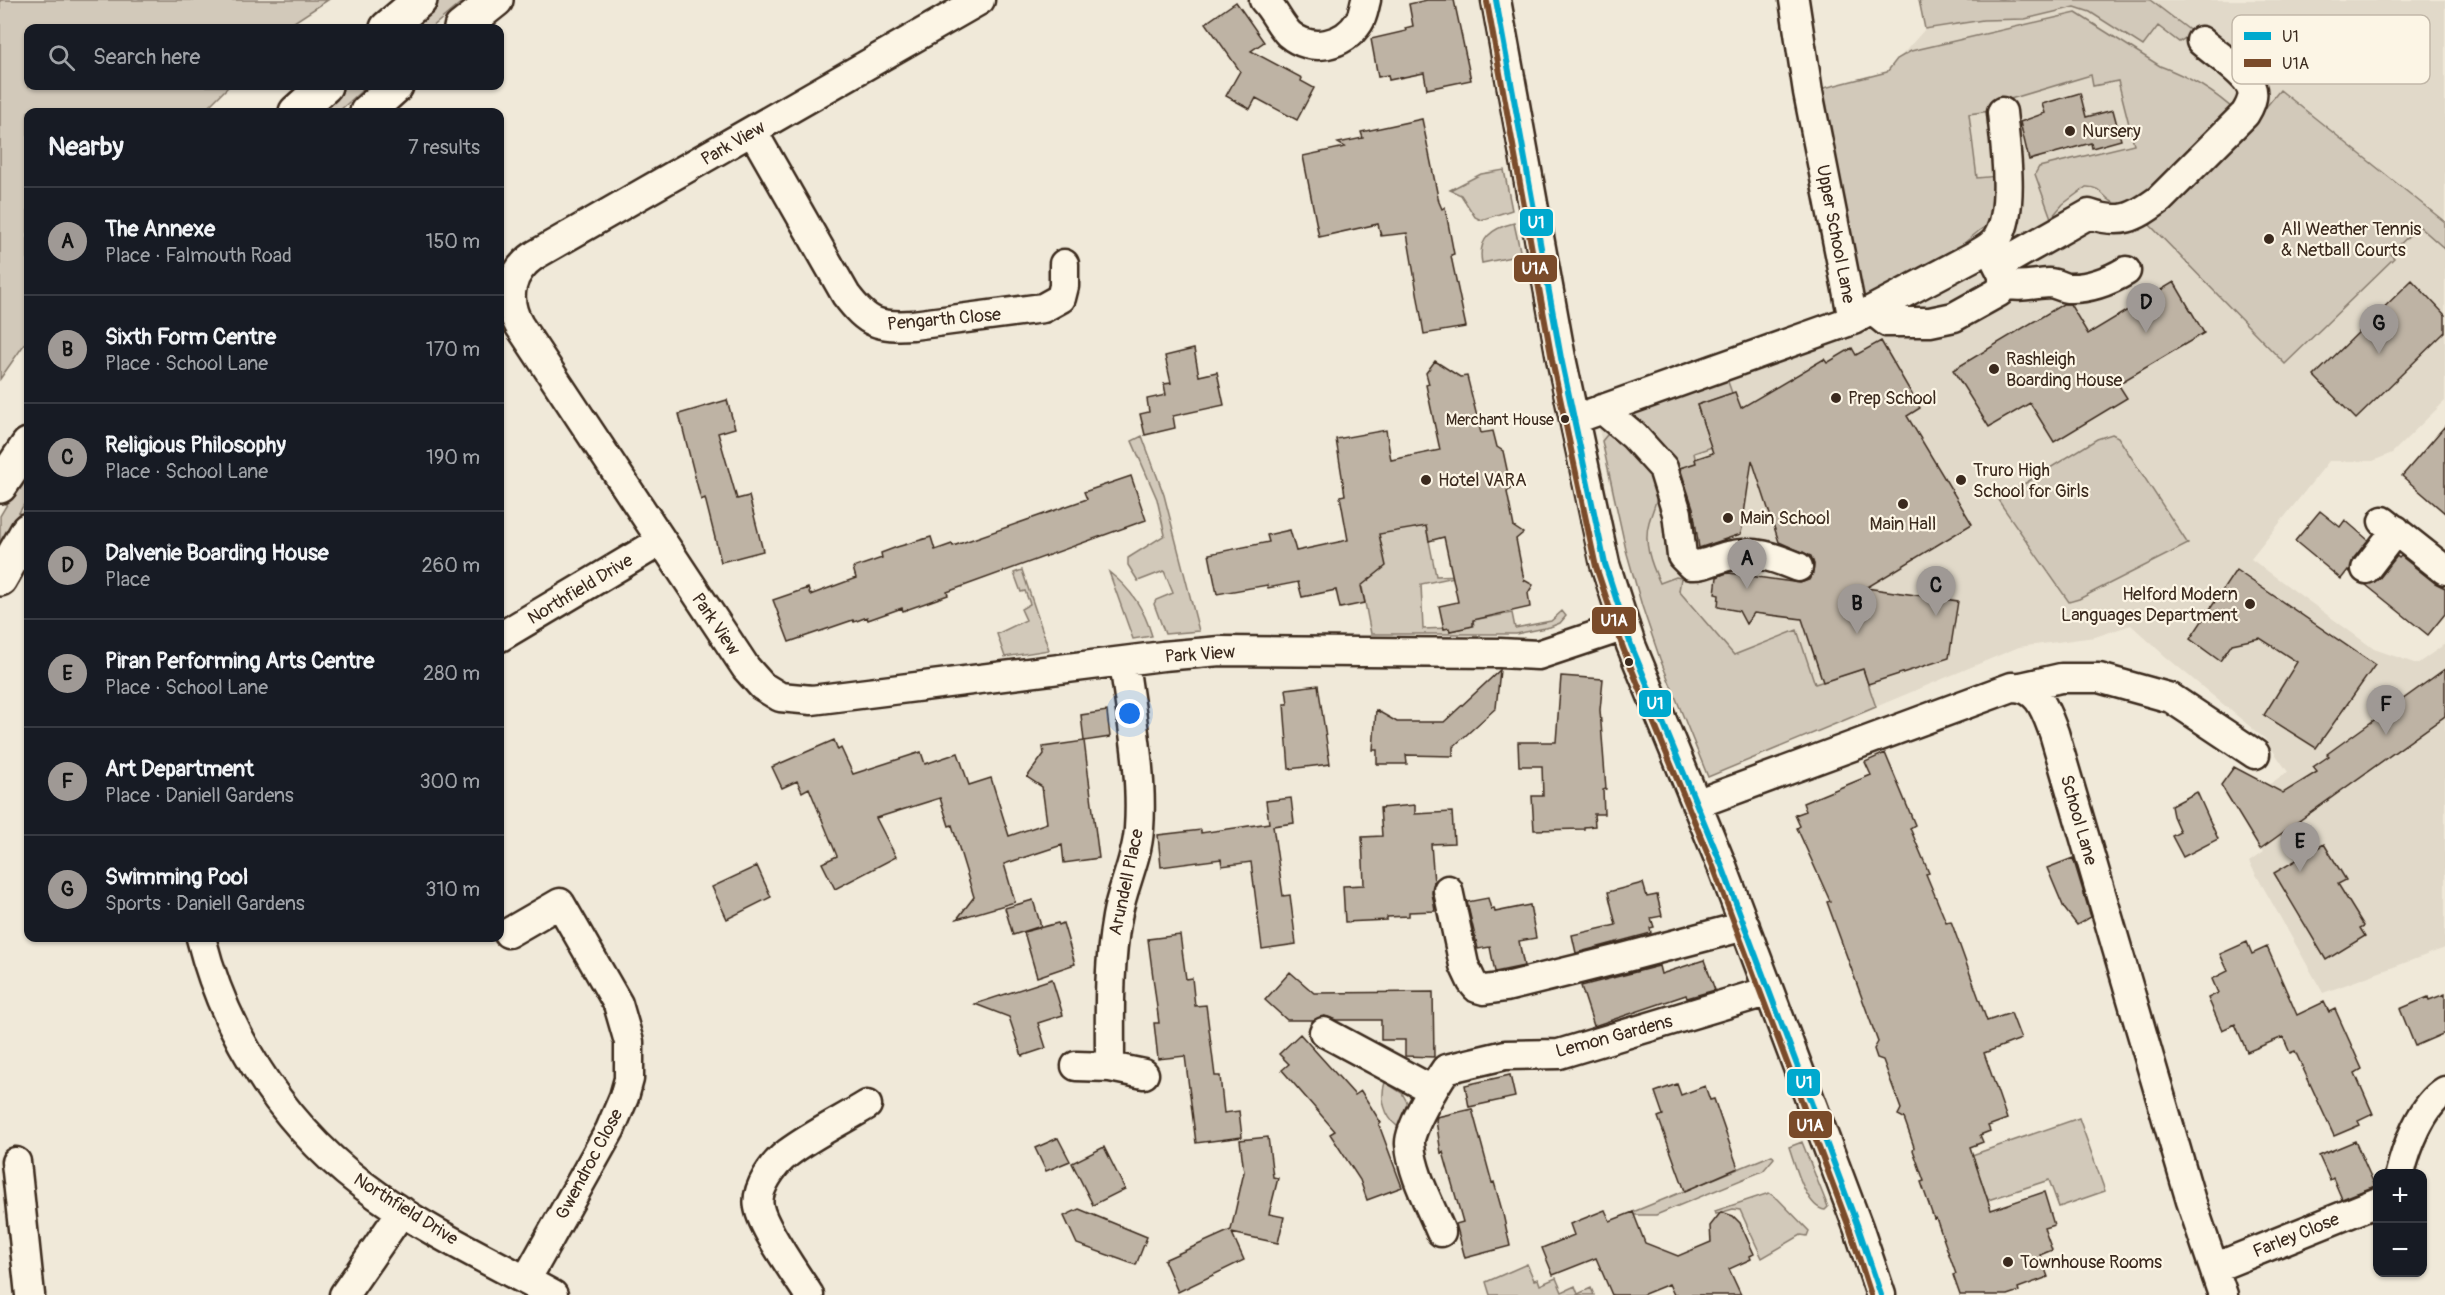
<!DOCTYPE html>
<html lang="en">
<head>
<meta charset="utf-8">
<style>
  body { margin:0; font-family:Pangolin,sans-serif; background:#242831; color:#f1f3f6 }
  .controls { position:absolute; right:18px; bottom:18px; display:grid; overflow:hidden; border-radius:12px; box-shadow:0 2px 4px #0004 }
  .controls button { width:54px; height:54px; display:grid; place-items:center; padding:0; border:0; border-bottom:2px solid #363941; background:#171b24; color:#f1f3f6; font:30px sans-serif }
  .you { position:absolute; left:1130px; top:714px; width:21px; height:21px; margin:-15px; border:4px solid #fff; border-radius:50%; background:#1a73e8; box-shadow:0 0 0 9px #1a73e833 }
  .badge { display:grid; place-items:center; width:39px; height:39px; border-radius:50%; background:#9f9995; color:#111; font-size:20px; font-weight:700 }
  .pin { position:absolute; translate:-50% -50px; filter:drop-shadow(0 2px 3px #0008) }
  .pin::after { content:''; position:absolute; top:32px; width:21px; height:18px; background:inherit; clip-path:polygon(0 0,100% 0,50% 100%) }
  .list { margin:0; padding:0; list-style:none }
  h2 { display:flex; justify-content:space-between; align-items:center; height:78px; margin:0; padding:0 24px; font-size:26px }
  h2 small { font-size:20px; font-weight:400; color:#9ea1a6 }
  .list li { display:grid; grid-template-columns:39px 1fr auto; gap:18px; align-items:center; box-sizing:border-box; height:108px; padding:0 24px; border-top:2px solid #363941 }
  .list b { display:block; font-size:22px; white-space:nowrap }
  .list p { margin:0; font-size:20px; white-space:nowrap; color:#9ea1a6 }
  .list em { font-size:20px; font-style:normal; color:#9ea1a6 }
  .icon { flex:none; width:33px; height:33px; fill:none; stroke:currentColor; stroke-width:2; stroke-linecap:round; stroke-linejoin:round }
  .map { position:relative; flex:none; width:2445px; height:1295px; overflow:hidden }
  .search { position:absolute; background:#171b24; box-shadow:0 2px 4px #0004; left:24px; top:24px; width:480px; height:66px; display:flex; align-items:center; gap:15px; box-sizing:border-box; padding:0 21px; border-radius:12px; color:#9ea1a6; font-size:22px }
  .panel { position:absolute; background:#171b24; box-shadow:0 2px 4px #0004; left:24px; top:108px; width:480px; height:834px; border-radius:12px }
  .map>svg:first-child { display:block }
</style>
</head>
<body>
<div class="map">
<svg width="2445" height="1295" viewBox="0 0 2445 1295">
  <rect width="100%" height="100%" fill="#f0e9d9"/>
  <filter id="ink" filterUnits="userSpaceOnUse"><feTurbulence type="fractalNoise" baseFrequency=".0167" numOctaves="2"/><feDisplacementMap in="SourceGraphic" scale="12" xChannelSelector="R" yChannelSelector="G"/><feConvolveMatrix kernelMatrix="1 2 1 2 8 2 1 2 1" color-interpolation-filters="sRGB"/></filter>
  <g filter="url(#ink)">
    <path fill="#e1d9c9" d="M1918,0H2445V401L2392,453L2373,461H2329L2251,559L2374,649L2417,664L2445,644V948L2323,993L2249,862L2263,852L2237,811L2268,785L2288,772L2265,739L2165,656L2131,625L2095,637L2019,647L1708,777L1660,659L1642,606L1613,499L1594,404L1840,314L1816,90L1887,72L1925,29Z"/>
    <path fill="#d2c9ba" stroke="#867a6c" stroke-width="1.5" d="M0,0H328L285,28H28V86H229L203,112H28V339L0,379Z
      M438,0H464L431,28H405Z
      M1919,0H2150L2196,35L2192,39L2187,37L2179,42L2158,26L2143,46L2090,12L2075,7L2025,19L1983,20L1925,29Z
      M2076,13L2160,66C2187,76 2215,92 2235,111L2139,200C2101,214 2110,186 2086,187L2063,204L2051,218L2035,174L2039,167L2134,144L2118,81L2093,86L2091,75L1990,105V111L1969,114L1977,178L1998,176L1993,222L1980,230L1952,253L1858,300L1816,90L1887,72L1897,59L1911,51Z
      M345,86H367L338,112H316Z
      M2280,90L2445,222V249L2419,226L2390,254L2394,258L2285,364L2148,223L2257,118Z
      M1504,170L1512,210L1481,220L1475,217L1461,195L1450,190L1481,174Z
      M1514,223L1521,255L1482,263C1477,238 1493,228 1514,223Z
      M1727,379L1732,393L1697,405L1709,440L1724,443L1694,453L1696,463L1676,469L1629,413Z
      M1615,432L1658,485C1657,503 1654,506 1649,522C1643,543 1651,564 1660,583L1676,577L1681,578L1679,591L1734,655L1797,630L1815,684L1863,669L1876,707L1708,777L1660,659L1642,606L1626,550L1602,441L1607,435Z
      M2112,434L2118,437L2188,544L2079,599L2069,602L1998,500L2097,439Z
      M1142,436L1164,495L1199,631L1165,634L1154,604L1156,600L1173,593L1164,571L1138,581L1128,565V558L1165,535L1157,499L1132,441Z
      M28,469V498L0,544V516Z
      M1410,506L1414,528L1426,526L1436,576L1464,575L1421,584L1423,629L1449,628L1450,631L1474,626L1473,620L1512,613L1515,628L1551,621L1562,611L1566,616L1560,623L1550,627L1516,634H1371L1362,587L1336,592L1331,566L1353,543Z
      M1022,570L1049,650L1005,657L997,634L1026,620L1021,609L1030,604L1025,591L1021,592L1014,573Z
      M1109,572C1132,590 1144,609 1152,636L1133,639Z
      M1385,1082L1402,1093L1409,1106L1403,1124L1398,1127C1384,1116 1380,1098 1385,1082Z
      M2079,1118L2105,1191L2059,1207L2049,1180L1988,1200L1972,1155Z
      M1802,1142L1828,1207L1825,1210C1806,1208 1795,1164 1789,1147Z
      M1772,1155L1774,1158L1763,1171L1656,1215H1634L1633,1212Z
      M1769,1193L1778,1199L1809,1231L1807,1236L1801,1235L1762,1258L1740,1210L1733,1209L1716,1214L1715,1211Z
      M1527,1264L1534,1280L1538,1279L1540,1285L1556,1278L1562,1292L1575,1286L1578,1294L1591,1288L1594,1295H1490L1486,1282Z"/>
    <path fill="#beb3a4" stroke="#3b2a1e" stroke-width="1.5" d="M1427,0H1454L1471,80L1427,89L1424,73L1389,80L1388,75L1378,77L1371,39L1406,31L1405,28L1413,26L1409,4Z
      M1236,2L1264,42L1251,51L1302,78L1301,81L1314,88L1297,120L1256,98L1250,109L1226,96L1240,71L1206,23Z
      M2080,93L2086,117L2113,110L2121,140L2092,148L2091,143L2029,160L2020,122L2045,113L2042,104Z
      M1422,119L1439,202L1442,209L1445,207L1454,254L1451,255L1452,261L1466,327L1424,334L1407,233L1381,236L1378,224L1319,237L1303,156L1345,147L1338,143L1363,138L1361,132Z
      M2412,280L2445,315V332L2356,419L2314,376Z
      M2174,282L2204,333L2118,384L2127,398L2054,442L2030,403L1989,427L1953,370L2063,304H2070L2088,334Z
      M1881,341L1920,408L1907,416L1972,524L1866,588L1958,601L1949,658L1868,684L1863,669L1823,682L1802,619L1754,613L1746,624L1739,611L1718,607L1719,595L1715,594L1717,577L1724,574L1729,573L1800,583L1809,580L1813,573L1814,564L1811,556L1779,542L1752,460L1741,534L1699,548L1693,508L1680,468L1696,463L1695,459L1713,453L1697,405L1735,392L1741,408L1824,359L1827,363L1852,348L1856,355Z
      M1194,349L1199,376L1217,372L1224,405L1173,416L1175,428L1145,435L1140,414L1149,412L1147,399L1166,395L1164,384L1171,383L1165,356Z
      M1435,361L1460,377L1467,376L1481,433L1493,431L1497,447L1503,451L1511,488L1507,492L1514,527L1523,533L1516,539L1524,580L1533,585L1528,593L1530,607L1473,620V626L1450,631L1449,628L1444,629L1439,606L1458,602L1444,537L1429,541L1426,526L1379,534L1386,566L1361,586L1365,603L1340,608L1336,590L1302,597L1298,582L1268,588L1267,585L1217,594L1209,554L1269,542L1267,535L1290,530L1296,551L1348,540L1340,496L1345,495L1336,439L1386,430L1391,460L1440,450L1426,385L1429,384L1426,373Z
      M727,400L735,428L718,433L737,499L749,496L763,551L721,562L705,498L701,500L679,414Z
      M2445,426V513L2402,476Z
      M1131,476L1146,520L947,592L948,595L903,611L902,608L868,620L867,617L854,622L853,620L789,642L773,600L808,588L810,595L856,578L853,568L882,558L881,553L897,547L931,537L935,550L952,544L953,546L1087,499L1084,492Z
      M2320,511L2340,527L2345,520L2368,540L2353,559L2350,572L2348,570L2341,579L2295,541Z
      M2397,556L2399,558L2401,556L2435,583L2445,588V614L2428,635L2366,585L2379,579Z
      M2236,570L2375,665L2316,748L2264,715L2297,662L2260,638L2232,644L2220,661L2190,639Z
      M2445,669V716L2260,849L2221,785L2234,767L2283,793L2317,772L2313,767L2329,756L2327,754Z
      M1500,670L1496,708L1453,747V756L1406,755L1407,764H1377V750H1373L1376,710L1397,722H1444Z
      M1561,676L1603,679L1600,710L1606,789L1603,790L1604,814H1594L1595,826L1584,827V829L1534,830L1532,796H1543L1542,766H1519L1518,742H1556Z
      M1318,685L1330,764L1289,769L1284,704H1288L1286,689Z
      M1107,711L1110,737L1084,741L1081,715Z
      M834,740L838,750L841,748L853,774L921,752L925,764L958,753L969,785L991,778L1009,836L1047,823L1042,787L1027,777L1044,754L1043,747L1084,741L1099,858L1064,863L1062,845L1004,864L1015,902L957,919L974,897L952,825L949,826L940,798L876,818L896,857L835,889L822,863L837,856L809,788L802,792L797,781L782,788L772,767Z
      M1885,753L1915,825L1910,828L1929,873L1926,874L1946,922L1951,921L1987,1021L2011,1013L2021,1039L1984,1053L2007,1119L1988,1126L1990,1131L1980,1135L1983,1142L1970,1147L1991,1210L2044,1192L2054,1225L2044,1228L2052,1250L2040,1255L2048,1277L2018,1288L2019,1291L2007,1295H1960L1953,1275L1956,1274L1936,1218L1934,1219L1921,1182L1924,1181L1913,1150L1914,1147L1910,1135L1904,1118L1898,1115L1901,1109L1883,1060L1877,1058L1874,1049L1878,1042L1827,902L1830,901L1797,828L1800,826L1795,815L1806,811L1803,803L1871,775L1865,762Z
      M2197,792L2218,839L2183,857L2172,836L2180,832L2173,816L2171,806Z
      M1291,798L1294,823L1273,826L1283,896L1290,895L1296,944L1262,949L1251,862L1222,866L1221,859L1161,867L1158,835L1201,830V833L1269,823L1266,801Z
      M1415,805V814L1452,812L1454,843L1431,844L1434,883L1432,893L1435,911L1409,912V916L1387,917V920L1345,922L1343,886L1364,885L1362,837L1382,836L1380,808Z
      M2324,844L2346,880L2338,884L2364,926L2360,928L2365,936L2326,960L2274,873Z
      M2073,858L2091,917L2077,925L2064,908L2047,868Z
      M757,866L771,897L727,919L712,887Z
      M1643,883L1647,897L1657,895L1662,916L1651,918L1654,927L1650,928L1651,933L1576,953L1572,935L1616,925L1608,892Z
      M1488,898L1491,909L1494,908L1495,912L1530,905L1536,938L1519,941L1524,966L1495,972L1490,947L1478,949L1467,902Z
      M1033,900L1041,926L1013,935L1005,908Z
      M1058,923L1059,925L1063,923L1075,964L1037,977L1024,932Z
      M1180,935L1186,979L1192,978L1195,1006L1206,1005L1215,1076H1220L1224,1113L1239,1111L1242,1137L1196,1143L1185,1056L1158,1059L1154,1023H1159L1148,939Z
      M2247,942L2252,954L2267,947L2297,1015L2324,1002L2329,1012L2335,1009L2362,1069L2355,1073L2373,1114L2358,1121L2360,1125L2334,1136L2295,1051L2290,1053L2283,1037L2247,1052L2235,1024L2222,1030L2208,998L2218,993L2212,979L2228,971L2220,954Z
      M1704,960L1715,990L1687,998L1686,995L1594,1026L1581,986L1659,966L1661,974Z
      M1290,972L1314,993L1433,992L1434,1057L1405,1056V1040H1381V1020H1336L1324,1016L1314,1020H1287L1265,1000Z
      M1052,979L1063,1015L1038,1023L1046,1048L1022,1056L1009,1017L975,1004Z
      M2445,994V1033L2415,1046L2400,1009L2428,997L2429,1000Z
      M1300,1034L1355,1095L1361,1091L1381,1123L1379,1125L1402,1187L1367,1200L1360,1180L1330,1134L1335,1131L1282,1070L1289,1064L1279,1054Z
      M1510,1075L1515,1097L1469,1107L1465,1085Z
      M1677,1084L1681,1095L1705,1086L1710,1100L1714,1099L1738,1168L1685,1191L1658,1117L1663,1115L1655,1092Z
      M1472,1109L1492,1183L1494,1182L1503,1214L1510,1246L1465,1258L1456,1224L1463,1222L1443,1152L1441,1153L1436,1120L1437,1117Z
      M1268,1137L1273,1177L1278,1178L1269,1214L1284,1217L1278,1243L1232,1233L1244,1260L1178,1292L1164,1260L1231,1230L1244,1172L1240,1140Z
      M1058,1138L1070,1161L1046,1171L1035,1148Z
      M2355,1141L2375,1186L2342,1199L2333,1178L2330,1180L2319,1156Z
      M1104,1147L1125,1189L1093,1205L1072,1163Z
      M1079,1209L1147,1237L1136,1265L1077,1244L1064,1216Z
      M1605,1210L1610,1221L1633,1212L1645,1243L1678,1256L1711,1242L1710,1226L1721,1212L1733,1216L1740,1223L1754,1254L1750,1256L1751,1259L1729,1269L1741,1295H1674L1669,1284L1642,1295H1612L1596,1258L1553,1275L1542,1248L1574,1235L1570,1224Z"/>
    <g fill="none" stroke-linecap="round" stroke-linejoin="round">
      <defs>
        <path id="minor" d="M980,0L535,255C510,272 504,298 519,325L746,668L762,686L780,697L812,700L1163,656L1220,651L1500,653L1538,655L1625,626
          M1264,0C1274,10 1279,24 1289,34C1311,53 1344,46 1359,22C1363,16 1364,7 1366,0
          M1496,0L1561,358L1605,564L1631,645L1722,866L1858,1227L1881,1295
          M753,132L846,295C868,324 878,327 913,325L1043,308L1061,298L1064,286V264
          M1999,265L2089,214C2121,225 2134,218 2160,199L2245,114C2250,106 2255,96 2251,87C2245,72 2213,52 2201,41
          M2003,284C2020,288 2032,284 2049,283C2056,283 2061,287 2067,288C2088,289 2109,281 2126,271
          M1872,310L1887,322H1930L1954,317L1999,292L2003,284V275L1990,249
          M1853,320L1976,255C1984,250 1993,246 1998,237C2015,209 2005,144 2002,112
          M1602,409L1634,436L1663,468L1677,513L1682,556L1691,565C1705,566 1714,559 1728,556C1756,550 1773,557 1798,567
          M1575,419L1853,320L1808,92L1794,0
          M2383,521L2445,570
          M2366,569L2396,530
          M500,637L661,541
          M2021,687L2061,678H2099L2171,698L2255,754
          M1696,804L2012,687C2039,686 2046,712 2054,733L2191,1201L2223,1295
          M1448,890L1464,965L1472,982L1477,988L1484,990L1506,987L1619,959L1745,926
          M508,933L560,903L618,1004L629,1042V1079L624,1097L610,1130L526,1280
          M201,938C227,1041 290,1135 378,1196C432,1234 495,1263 553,1295
          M1324,1032L1432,1090
          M1076,1066L1110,1067L1144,1074
          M1110,1067C1110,1017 1108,967 1117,917C1122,887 1137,860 1139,829C1143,774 1131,716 1124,662
          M16,1162L30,1295
          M2400,1174C2406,1148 2422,1105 2445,1091
          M1441,1232C1430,1205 1412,1174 1410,1144C1408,1130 1437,1082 1446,1069L1505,1055L1559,1054L1769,991
          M2214,1268L2378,1202
          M344,1295L402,1211
          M809,1295C796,1274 763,1229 759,1207C755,1189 774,1163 788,1153C812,1135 841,1121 867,1105"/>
        <path id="highway" d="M387,28L420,0
          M461,28L496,0
          M296,112L325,86
          M367,112L396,86
          M0,486L28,445
          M0,579L28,530"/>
      </defs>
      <use href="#minor" stroke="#3b2a1e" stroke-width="33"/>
      <use href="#highway" stroke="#3b2a1e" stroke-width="38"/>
      <use href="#minor" stroke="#fcf5e5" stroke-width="28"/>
      <use href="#highway" stroke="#fcf5e5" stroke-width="33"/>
      <defs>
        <path id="bus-1" d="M1496,0L1561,358L1605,564L1631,645L1722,866L1858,1227L1881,1295"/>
        <path id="bus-2" d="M1487,2L1552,360L1596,567L1623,648L1714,869L1850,1230L1871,1295"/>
      </defs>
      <use href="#bus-1" stroke="#fcf5e5" stroke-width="10"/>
      <use href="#bus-2" stroke="#fcf5e5" stroke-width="10"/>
      <use href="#bus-1" stroke="#00a9ce" stroke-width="6"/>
      <use href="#bus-2" stroke="#7a4b2a" stroke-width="6"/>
    </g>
  </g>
  <g fill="#3b2a1e" stroke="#fcf5e5" stroke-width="2">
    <circle cx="2070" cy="131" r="6"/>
    <circle cx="2269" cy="239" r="6"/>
    <circle cx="1994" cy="369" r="6"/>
    <circle cx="1836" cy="398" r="6"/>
    <circle cx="1565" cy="419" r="5"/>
    <circle cx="1426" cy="480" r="6"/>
    <circle cx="1961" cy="480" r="6"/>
    <circle cx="1903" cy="504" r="6"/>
    <circle cx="1728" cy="518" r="6"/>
    <circle cx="2250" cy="604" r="6"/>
    <circle cx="1629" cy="662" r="5"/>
    <circle cx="2008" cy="1262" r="6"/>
  </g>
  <g text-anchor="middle" stroke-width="4.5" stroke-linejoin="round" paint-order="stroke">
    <g font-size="16" fill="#3b2a1e" stroke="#fcf5e5" text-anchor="end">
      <text x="1554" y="425">Merchant House</text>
    </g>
    <g font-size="18" fill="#3b2a1e" stroke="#fcf5e5" text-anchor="start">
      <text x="2082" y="137">Nursery</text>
      <text x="2281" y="235">All Weather Tennis<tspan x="2281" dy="21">&amp; Netball Courts</tspan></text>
      <text x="2006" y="365">Rashleigh<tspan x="2006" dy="21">Boarding House</tspan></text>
      <text x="1848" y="404">Prep School</text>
      <text x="1973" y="476">Truro High<tspan x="1973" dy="21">School for Girls</tspan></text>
      <text x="1438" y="486">Hotel VARA</text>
      <text x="1740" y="524">Main School</text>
      <text x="1903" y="530" text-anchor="middle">Main Hall</text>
      <text x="2238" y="600" text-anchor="end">Helford Modern<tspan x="2238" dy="21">Languages Department</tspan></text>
      <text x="2020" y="1268">Townhouse Rooms</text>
    </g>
    <g font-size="18" fill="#3b2a1e" stroke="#fcf5e5">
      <text transform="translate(733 143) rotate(-30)" y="6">Park View</text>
      <text transform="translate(1836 234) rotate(79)" y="6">Upper School Lane</text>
      <text transform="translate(944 319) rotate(-5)" y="6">Pengarth Close</text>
      <text transform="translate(580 589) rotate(-31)" y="6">Northfield Drive</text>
      <text transform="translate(716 624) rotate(56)" y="6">Park View</text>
      <text transform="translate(1200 654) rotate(-4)" y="6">Park View</text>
      <text transform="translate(2079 820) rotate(74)" y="6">School Lane</text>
      <text transform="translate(1126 882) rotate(-78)" y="6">Arundell Place</text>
      <text transform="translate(1614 1036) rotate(-15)" y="6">Lemon Gardens</text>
      <text transform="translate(589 1164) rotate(-62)" y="6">Gwendroc Close</text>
      <text transform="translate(406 1209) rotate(32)" y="6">Northfield Drive</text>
      <text transform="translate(2296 1235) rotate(-22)" y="6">Farley Close</text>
    </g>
  </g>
  <rect x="2232" y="15" width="198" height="69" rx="9" fill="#fcf5e5" stroke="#c2b8a9" stroke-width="1.5"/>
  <rect x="2244" y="32" width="27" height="8" fill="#00a9ce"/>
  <rect x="2244" y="59" width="27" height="8" fill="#7a4b2a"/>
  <g font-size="16" fill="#3b2a1e">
    <text x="2282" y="42">U1</text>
    <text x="2282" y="69">U1A</text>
  </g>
  <g stroke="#fcf5e5" stroke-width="2">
    <rect x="1519" y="208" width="35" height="29" rx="6" fill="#00a9ce"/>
    <rect x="1513" y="254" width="45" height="29" rx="6" fill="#7a4b2a"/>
    <rect x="1591" y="606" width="46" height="29" rx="6" fill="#7a4b2a"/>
    <rect x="1638" y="689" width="34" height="29" rx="6" fill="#00a9ce"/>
    <rect x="1786" y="1068" width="35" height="29" rx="6" fill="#00a9ce"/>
    <rect x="1788" y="1110" width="45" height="29" rx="6" fill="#7a4b2a"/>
  </g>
  <g font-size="16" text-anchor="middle" font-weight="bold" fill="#fff">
    <text x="1536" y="228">U1</text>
    <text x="1535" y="274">U1A</text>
    <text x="1614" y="626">U1A</text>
    <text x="1655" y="709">U1</text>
    <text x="1804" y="1088">U1</text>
    <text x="1810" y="1131">U1A</text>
  </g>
</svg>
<div class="controls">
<button>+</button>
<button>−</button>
</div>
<div class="you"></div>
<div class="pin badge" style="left:1747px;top:589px">A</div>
<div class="pin badge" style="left:1857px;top:634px">B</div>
<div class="pin badge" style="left:1936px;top:616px">C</div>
<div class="pin badge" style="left:2146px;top:333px">D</div>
<div class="pin badge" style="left:2300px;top:872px">E</div>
<div class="pin badge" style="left:2386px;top:735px">F</div>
<div class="pin badge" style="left:2379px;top:354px">G</div>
<div class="search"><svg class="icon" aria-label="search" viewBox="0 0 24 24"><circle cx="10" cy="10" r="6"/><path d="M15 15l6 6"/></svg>Search here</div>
<section class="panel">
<h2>Nearby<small>7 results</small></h2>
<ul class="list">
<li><span class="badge">A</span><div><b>The Annexe</b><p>Place · Falmouth Road</p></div><em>150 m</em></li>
<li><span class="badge">B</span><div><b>Sixth Form Centre</b><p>Place · School Lane</p></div><em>170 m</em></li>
<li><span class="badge">C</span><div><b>Religious Philosophy</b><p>Place · School Lane</p></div><em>190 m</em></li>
<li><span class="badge">D</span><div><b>Dalvenie Boarding House</b><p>Place</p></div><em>260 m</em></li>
<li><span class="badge">E</span><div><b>Piran Performing Arts Centre</b><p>Place · School Lane</p></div><em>280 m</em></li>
<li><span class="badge">F</span><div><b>Art Department</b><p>Place · Daniell Gardens</p></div><em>300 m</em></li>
<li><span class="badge">G</span><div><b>Swimming Pool</b><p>Sports · Daniell Gardens</p></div><em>310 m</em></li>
</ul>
</section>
</div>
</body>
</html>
